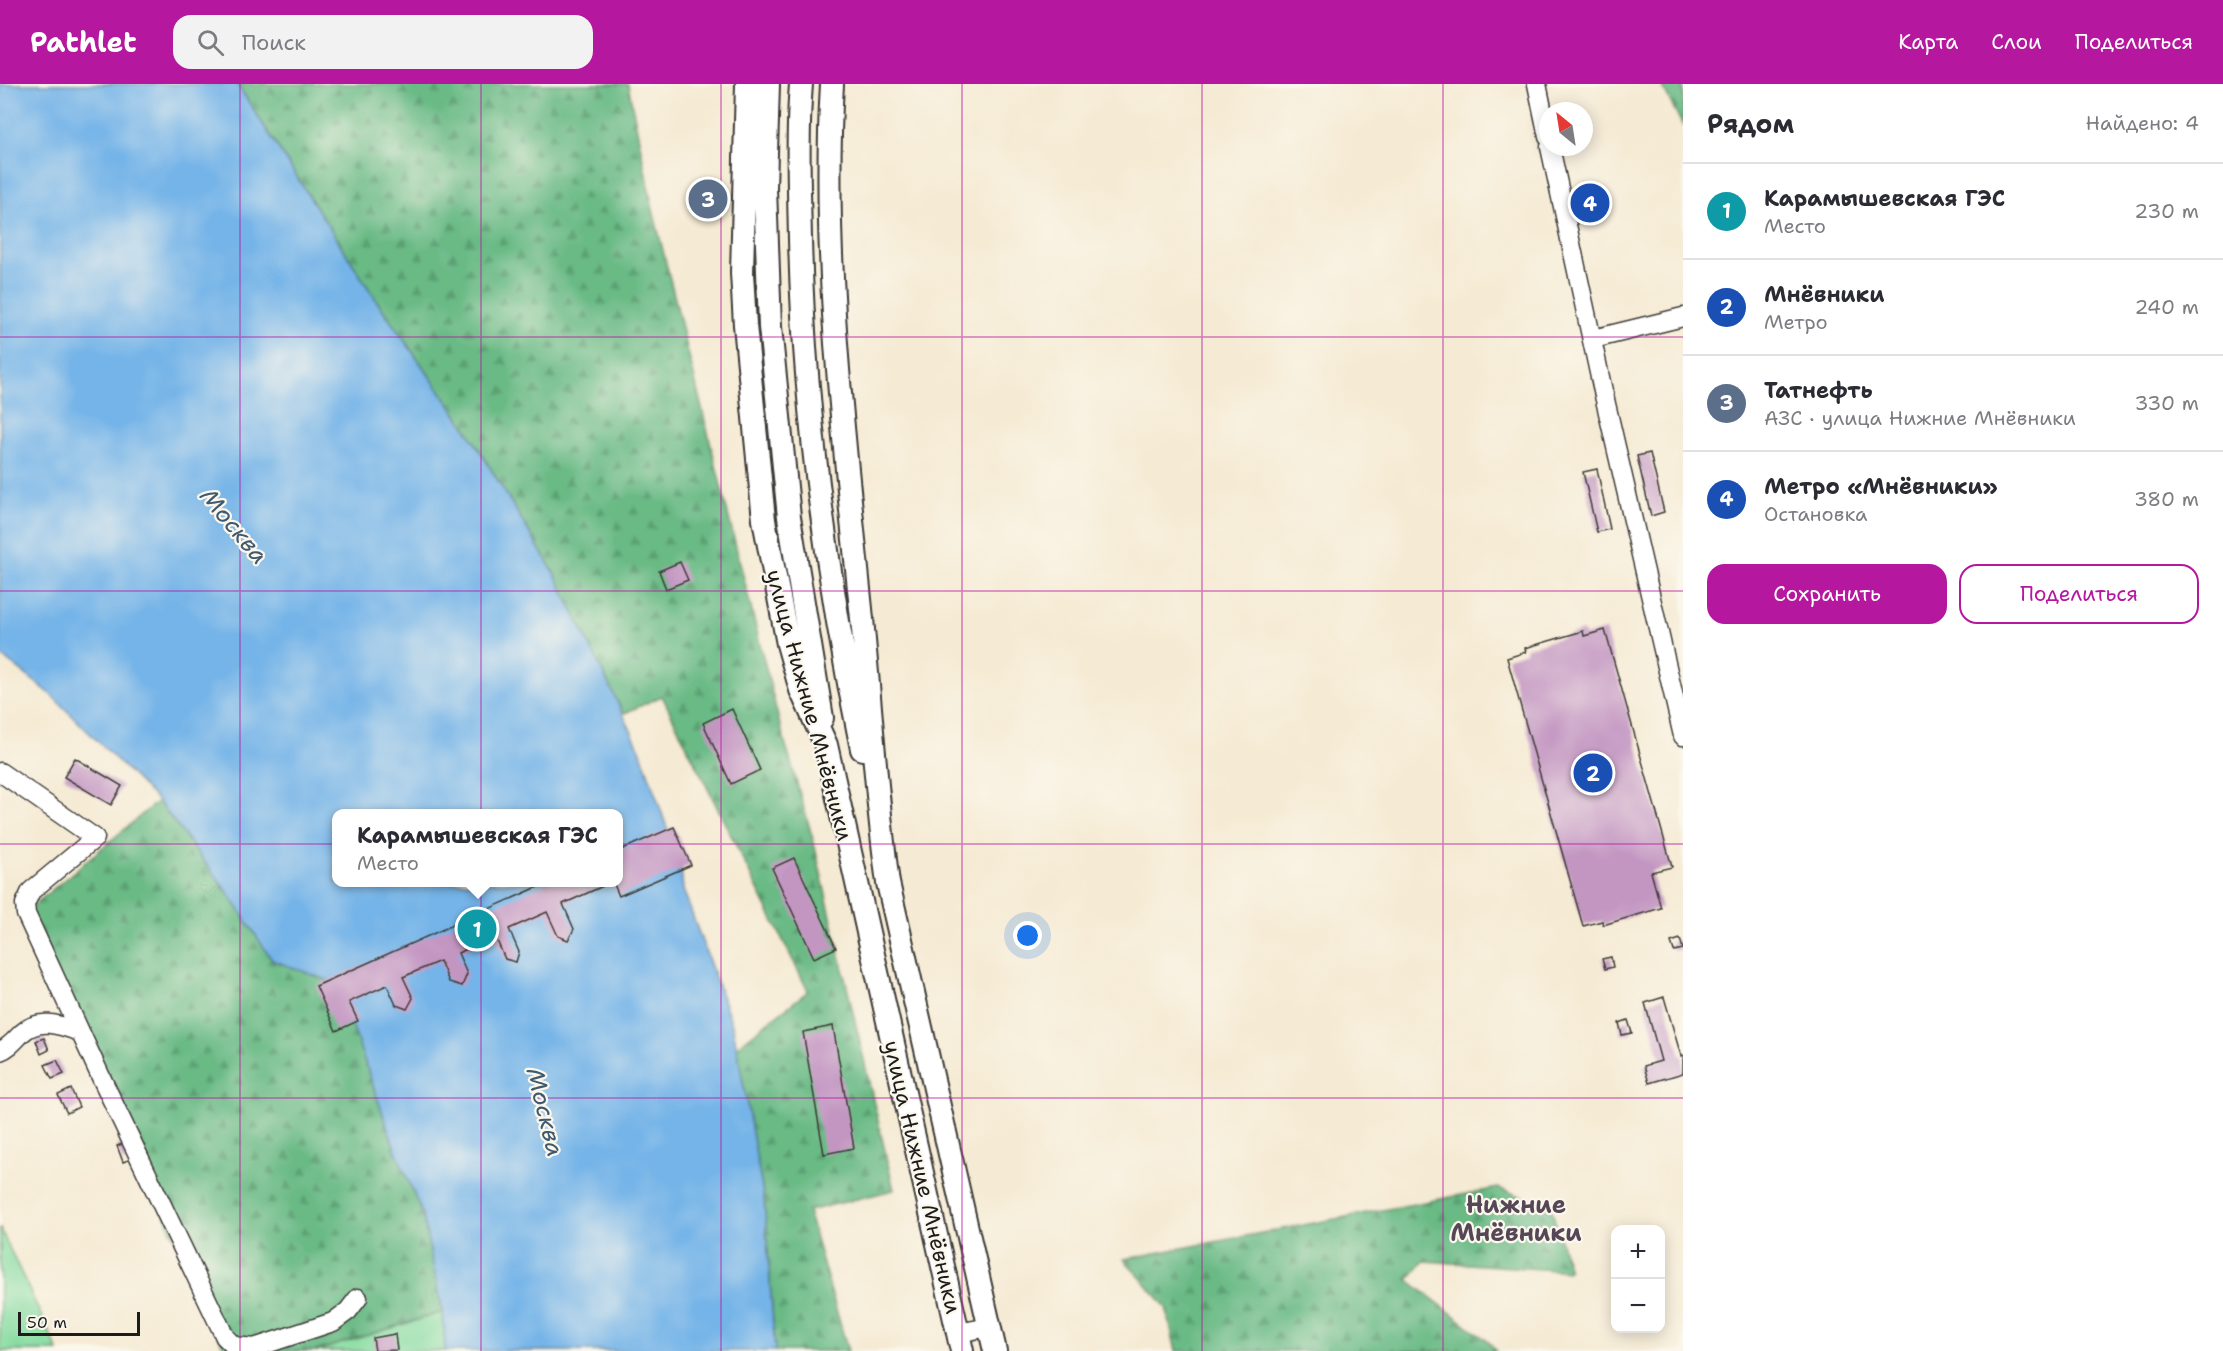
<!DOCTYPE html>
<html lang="ru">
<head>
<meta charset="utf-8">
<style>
  body { margin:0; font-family:"Shantell Sans",sans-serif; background:#f2f2f3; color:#2b2b33 }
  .controls { position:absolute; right:18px; bottom:18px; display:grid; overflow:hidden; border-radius:12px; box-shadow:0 3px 15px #0003 }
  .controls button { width:54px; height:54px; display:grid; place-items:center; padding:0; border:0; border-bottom:2px solid #e1e1e2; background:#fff; color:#2b2b33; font:30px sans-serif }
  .compass { position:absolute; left:1539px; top:18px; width:54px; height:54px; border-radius:50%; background:#fff; box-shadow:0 3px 15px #0003; rotate:330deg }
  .scale { position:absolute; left:18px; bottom:15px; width:122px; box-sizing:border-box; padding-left:6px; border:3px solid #1c1c1c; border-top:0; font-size:16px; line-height:21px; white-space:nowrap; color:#1c1c1c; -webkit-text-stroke:4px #fbf7ec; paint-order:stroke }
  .you { position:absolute; left:1028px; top:852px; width:21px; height:21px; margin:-15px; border:4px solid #fff; border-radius:50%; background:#1a73e8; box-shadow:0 0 0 9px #1a73e833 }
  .badge { display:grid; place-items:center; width:39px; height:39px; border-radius:50%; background:#b5179e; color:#fff; font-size:20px; font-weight:700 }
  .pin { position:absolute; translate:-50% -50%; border:3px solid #fff; box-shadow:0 2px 6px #0006 }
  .popup { position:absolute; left:332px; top:725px; width:291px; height:78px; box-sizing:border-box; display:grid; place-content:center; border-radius:12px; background:#fff; filter:drop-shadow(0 2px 4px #0005); font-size:20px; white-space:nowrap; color:#7c7c81 }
  .popup b { font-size:22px; color:#2b2b33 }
  .popup::after { content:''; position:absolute; left:50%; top:100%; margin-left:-12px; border:12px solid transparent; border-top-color:#fff }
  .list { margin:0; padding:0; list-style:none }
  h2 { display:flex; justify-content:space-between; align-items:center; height:78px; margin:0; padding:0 24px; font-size:26px }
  h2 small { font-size:20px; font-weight:400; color:#7c7c81 }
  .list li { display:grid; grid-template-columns:39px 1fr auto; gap:18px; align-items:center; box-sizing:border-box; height:96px; padding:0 24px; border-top:2px solid #e1e1e2 }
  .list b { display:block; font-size:22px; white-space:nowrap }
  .list p { margin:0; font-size:20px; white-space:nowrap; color:#7c7c81 }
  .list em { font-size:20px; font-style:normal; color:#7c7c81 }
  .actions { display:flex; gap:12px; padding:18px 24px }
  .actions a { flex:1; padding:14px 0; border:2px solid #b5179e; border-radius:18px; text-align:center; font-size:21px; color:#b5179e }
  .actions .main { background:#b5179e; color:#fff }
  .icon { flex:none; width:33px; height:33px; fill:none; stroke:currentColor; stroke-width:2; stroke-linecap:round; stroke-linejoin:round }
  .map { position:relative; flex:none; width:1683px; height:1267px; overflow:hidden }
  header { display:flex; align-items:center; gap:36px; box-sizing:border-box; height:84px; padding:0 30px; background:#b5179e; color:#fff }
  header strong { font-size:28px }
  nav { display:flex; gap:33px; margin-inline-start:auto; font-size:21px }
  .search { width:420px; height:54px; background:#f2f2f3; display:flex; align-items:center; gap:15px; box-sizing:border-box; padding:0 21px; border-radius:18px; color:#7c7c81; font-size:22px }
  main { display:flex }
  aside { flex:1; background:#fff }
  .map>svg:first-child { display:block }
</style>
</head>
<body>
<header>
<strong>Pathlet</strong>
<div class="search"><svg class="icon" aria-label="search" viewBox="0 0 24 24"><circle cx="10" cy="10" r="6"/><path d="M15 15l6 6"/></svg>Поиск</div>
<nav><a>Карта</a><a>Слои</a><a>Поделиться</a></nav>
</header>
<main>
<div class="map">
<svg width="1683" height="1267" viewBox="0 0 1683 1267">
  <defs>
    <pattern id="forest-firs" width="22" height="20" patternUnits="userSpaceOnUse" patternTransform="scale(1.5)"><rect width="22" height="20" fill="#69ba85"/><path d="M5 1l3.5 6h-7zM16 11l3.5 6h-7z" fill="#5a9f72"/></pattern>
  </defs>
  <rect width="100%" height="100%" fill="#fbf7ec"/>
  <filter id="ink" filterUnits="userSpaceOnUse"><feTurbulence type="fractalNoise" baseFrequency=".0167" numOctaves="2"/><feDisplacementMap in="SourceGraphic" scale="12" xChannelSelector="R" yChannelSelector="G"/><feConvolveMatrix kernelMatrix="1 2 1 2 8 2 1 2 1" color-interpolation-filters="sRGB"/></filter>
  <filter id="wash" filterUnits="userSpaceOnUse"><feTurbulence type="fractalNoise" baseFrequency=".008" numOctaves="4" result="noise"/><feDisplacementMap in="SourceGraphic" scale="24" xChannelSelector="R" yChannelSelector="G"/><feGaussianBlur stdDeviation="1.35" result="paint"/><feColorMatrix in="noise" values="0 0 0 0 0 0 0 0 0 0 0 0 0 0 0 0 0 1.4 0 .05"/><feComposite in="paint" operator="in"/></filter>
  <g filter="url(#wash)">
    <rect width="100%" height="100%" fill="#f5ead3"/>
    <path fill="#82da9e" stroke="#4f7b5d" stroke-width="1.5" d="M0,1144L58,1267H0Z
      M443,1228L445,1267H316Z"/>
    <path fill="url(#forest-firs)" stroke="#426b50" stroke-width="1.5" d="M237,0H628L653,126L780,641L814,759L894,1106L808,1127L848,1267H775L764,1115L736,963L808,907L662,612L623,630L557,494L466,344L376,216Z
      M1661,0H1683V42Z
      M158,717L229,810L272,876L338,900L395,1065L422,1129L443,1228L316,1267H225L28,826Z
      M1498,1104L1551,1123L1569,1187L1424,1177L1408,1196L1489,1258L1496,1267H1176L1166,1223L1124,1175Z"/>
    <path fill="#74b4e8" stroke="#486882" stroke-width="1.5" fill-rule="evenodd" d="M0,0H237L376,216L466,344L557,494L640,665L681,785L683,805L733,943L764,1115L775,1267H445L443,1228L422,1129L395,1065L338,900L272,876L229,810L158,717L48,608L0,571ZM336,730H618V798H336Z"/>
    <g id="blocks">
      <path fill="#c396c2" d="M1650,369L1664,428L1651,432L1637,372Z
        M1597,385L1610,445L1597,448L1583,388Z
        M680,478L688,496L666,505L659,487Z
        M1605,546L1672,783L1651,788L1661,824L1603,841L1602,837L1583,842L1507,574L1526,568L1525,564L1583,547L1584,552Z
        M732,625L760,686L731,700L703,639Z
        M75,674L122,702L111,721L64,693Z
        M674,743L691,781L619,812L613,798H618V767Z
        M794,774L836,864L814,874L772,784Z
        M549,798H612L563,820L574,845L568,856L558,852L547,828L509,845L519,868L516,878L505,875L495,852L458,869L467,890L462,902L449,898L440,877L403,893L413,914L407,925L396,921L387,901L349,918L358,937L336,947L316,902Z
        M1680,855L1683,865L1674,867L1671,858Z
        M1611,873L1613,883L1605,885L1602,875Z
        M1664,913L1681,972L1683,971V989L1649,999L1644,982L1661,977L1645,919Z
        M1628,936L1632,949L1622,951L1619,939Z
        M833,942L854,1064L824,1070L803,948Z
        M44,954L49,966L41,970L36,957Z
        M57,976L64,990L52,995L45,981Z
        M71,1005L79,1023L67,1029L58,1011Z
        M128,1058L134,1074L123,1078L117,1062Z
        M395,1250L397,1266L375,1267L373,1254Z"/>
    </g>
  </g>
  <g filter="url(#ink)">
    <use href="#blocks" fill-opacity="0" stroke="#3d3b37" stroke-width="1.5"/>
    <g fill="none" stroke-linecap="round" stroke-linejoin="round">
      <defs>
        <path id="minor" d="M1537,0L1548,53
          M1550,63L1603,307L1683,652
          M1593,255L1683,233
          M0,688L95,754L31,807L25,820L26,830L100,991L225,1253L234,1262L254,1264L333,1238L348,1227L358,1214
          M0,967C9,964 15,956 22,949C39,933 60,941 80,948
          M958,1249L989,1243"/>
        <path id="major" d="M747,0L742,189L745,241L764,436L788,560L801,606L826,661L962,1267
          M768,0L765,104L770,243L789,433L822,634
          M801,0C797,51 799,103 800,155C804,327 827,497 862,665
          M832,0C822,172 843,345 860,515C870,610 875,705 888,799L995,1267"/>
      </defs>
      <use href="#minor" stroke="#3d3b37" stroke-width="21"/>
      <use href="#major" stroke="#3d3b37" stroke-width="26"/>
      <use href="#minor" stroke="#fff" stroke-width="18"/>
      <use href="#major" stroke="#fff" stroke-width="22"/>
    </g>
  </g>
  <path fill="none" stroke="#b5179e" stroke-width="1.5" stroke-opacity="0.55" d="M240,0V1267M481,0V1267M721,0V1267M962,0V1267M1202,0V1267M1443,0V1267M0,253H1683M0,507H1683M0,760H1683M0,1014H1683"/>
  <g text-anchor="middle" stroke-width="4.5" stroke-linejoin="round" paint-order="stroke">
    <g font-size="22" fill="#1c1c1c" stroke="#fbf7ec">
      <text transform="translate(810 621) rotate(75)" y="8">улица Нижние Мнёвники</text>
      <text transform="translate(923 1093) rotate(77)" y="8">улица Нижние Мнёвники</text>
    </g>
    <g font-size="24" font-style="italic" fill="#3f596e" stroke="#fbf7ec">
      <text transform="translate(234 442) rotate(50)" y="8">Москва</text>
      <text transform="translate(545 1028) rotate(76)" y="8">Москва</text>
    </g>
    <g font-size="24" font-weight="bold" fill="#564756" stroke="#fbf7ec">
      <text x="1516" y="1129">Нижние<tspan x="1516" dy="28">Мнёвники</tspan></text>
    </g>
  </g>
</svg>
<div class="controls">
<button>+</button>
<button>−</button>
</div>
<svg class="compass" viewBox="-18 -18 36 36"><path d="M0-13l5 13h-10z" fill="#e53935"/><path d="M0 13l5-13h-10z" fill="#7c7c81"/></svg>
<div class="scale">50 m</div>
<div class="you"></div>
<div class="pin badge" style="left:477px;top:845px;background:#0f9aa8">1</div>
<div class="popup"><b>Карамышевская ГЭС</b>Место</div>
<div class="pin badge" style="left:1593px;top:689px;background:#1a4fb4">2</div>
<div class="pin badge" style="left:708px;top:115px;background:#5c6f8a">3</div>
<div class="pin badge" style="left:1590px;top:119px;background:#1a4fb4">4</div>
</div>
<aside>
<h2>Рядом<small>Найдено: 4</small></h2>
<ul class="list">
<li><span class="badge" style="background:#0f9aa8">1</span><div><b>Карамышевская ГЭС</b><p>Место</p></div><em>230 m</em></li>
<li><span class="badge" style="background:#1a4fb4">2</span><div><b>Мнёвники</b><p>Метро</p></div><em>240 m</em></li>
<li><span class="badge" style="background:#5c6f8a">3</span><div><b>Татнефть</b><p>АЗС · улица Нижние Мнёвники</p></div><em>330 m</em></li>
<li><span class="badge" style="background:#1a4fb4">4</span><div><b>Метро «Мнёвники»</b><p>Остановка</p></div><em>380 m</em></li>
</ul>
<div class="actions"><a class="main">Сохранить</a><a>Поделиться</a></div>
</aside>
</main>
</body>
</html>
